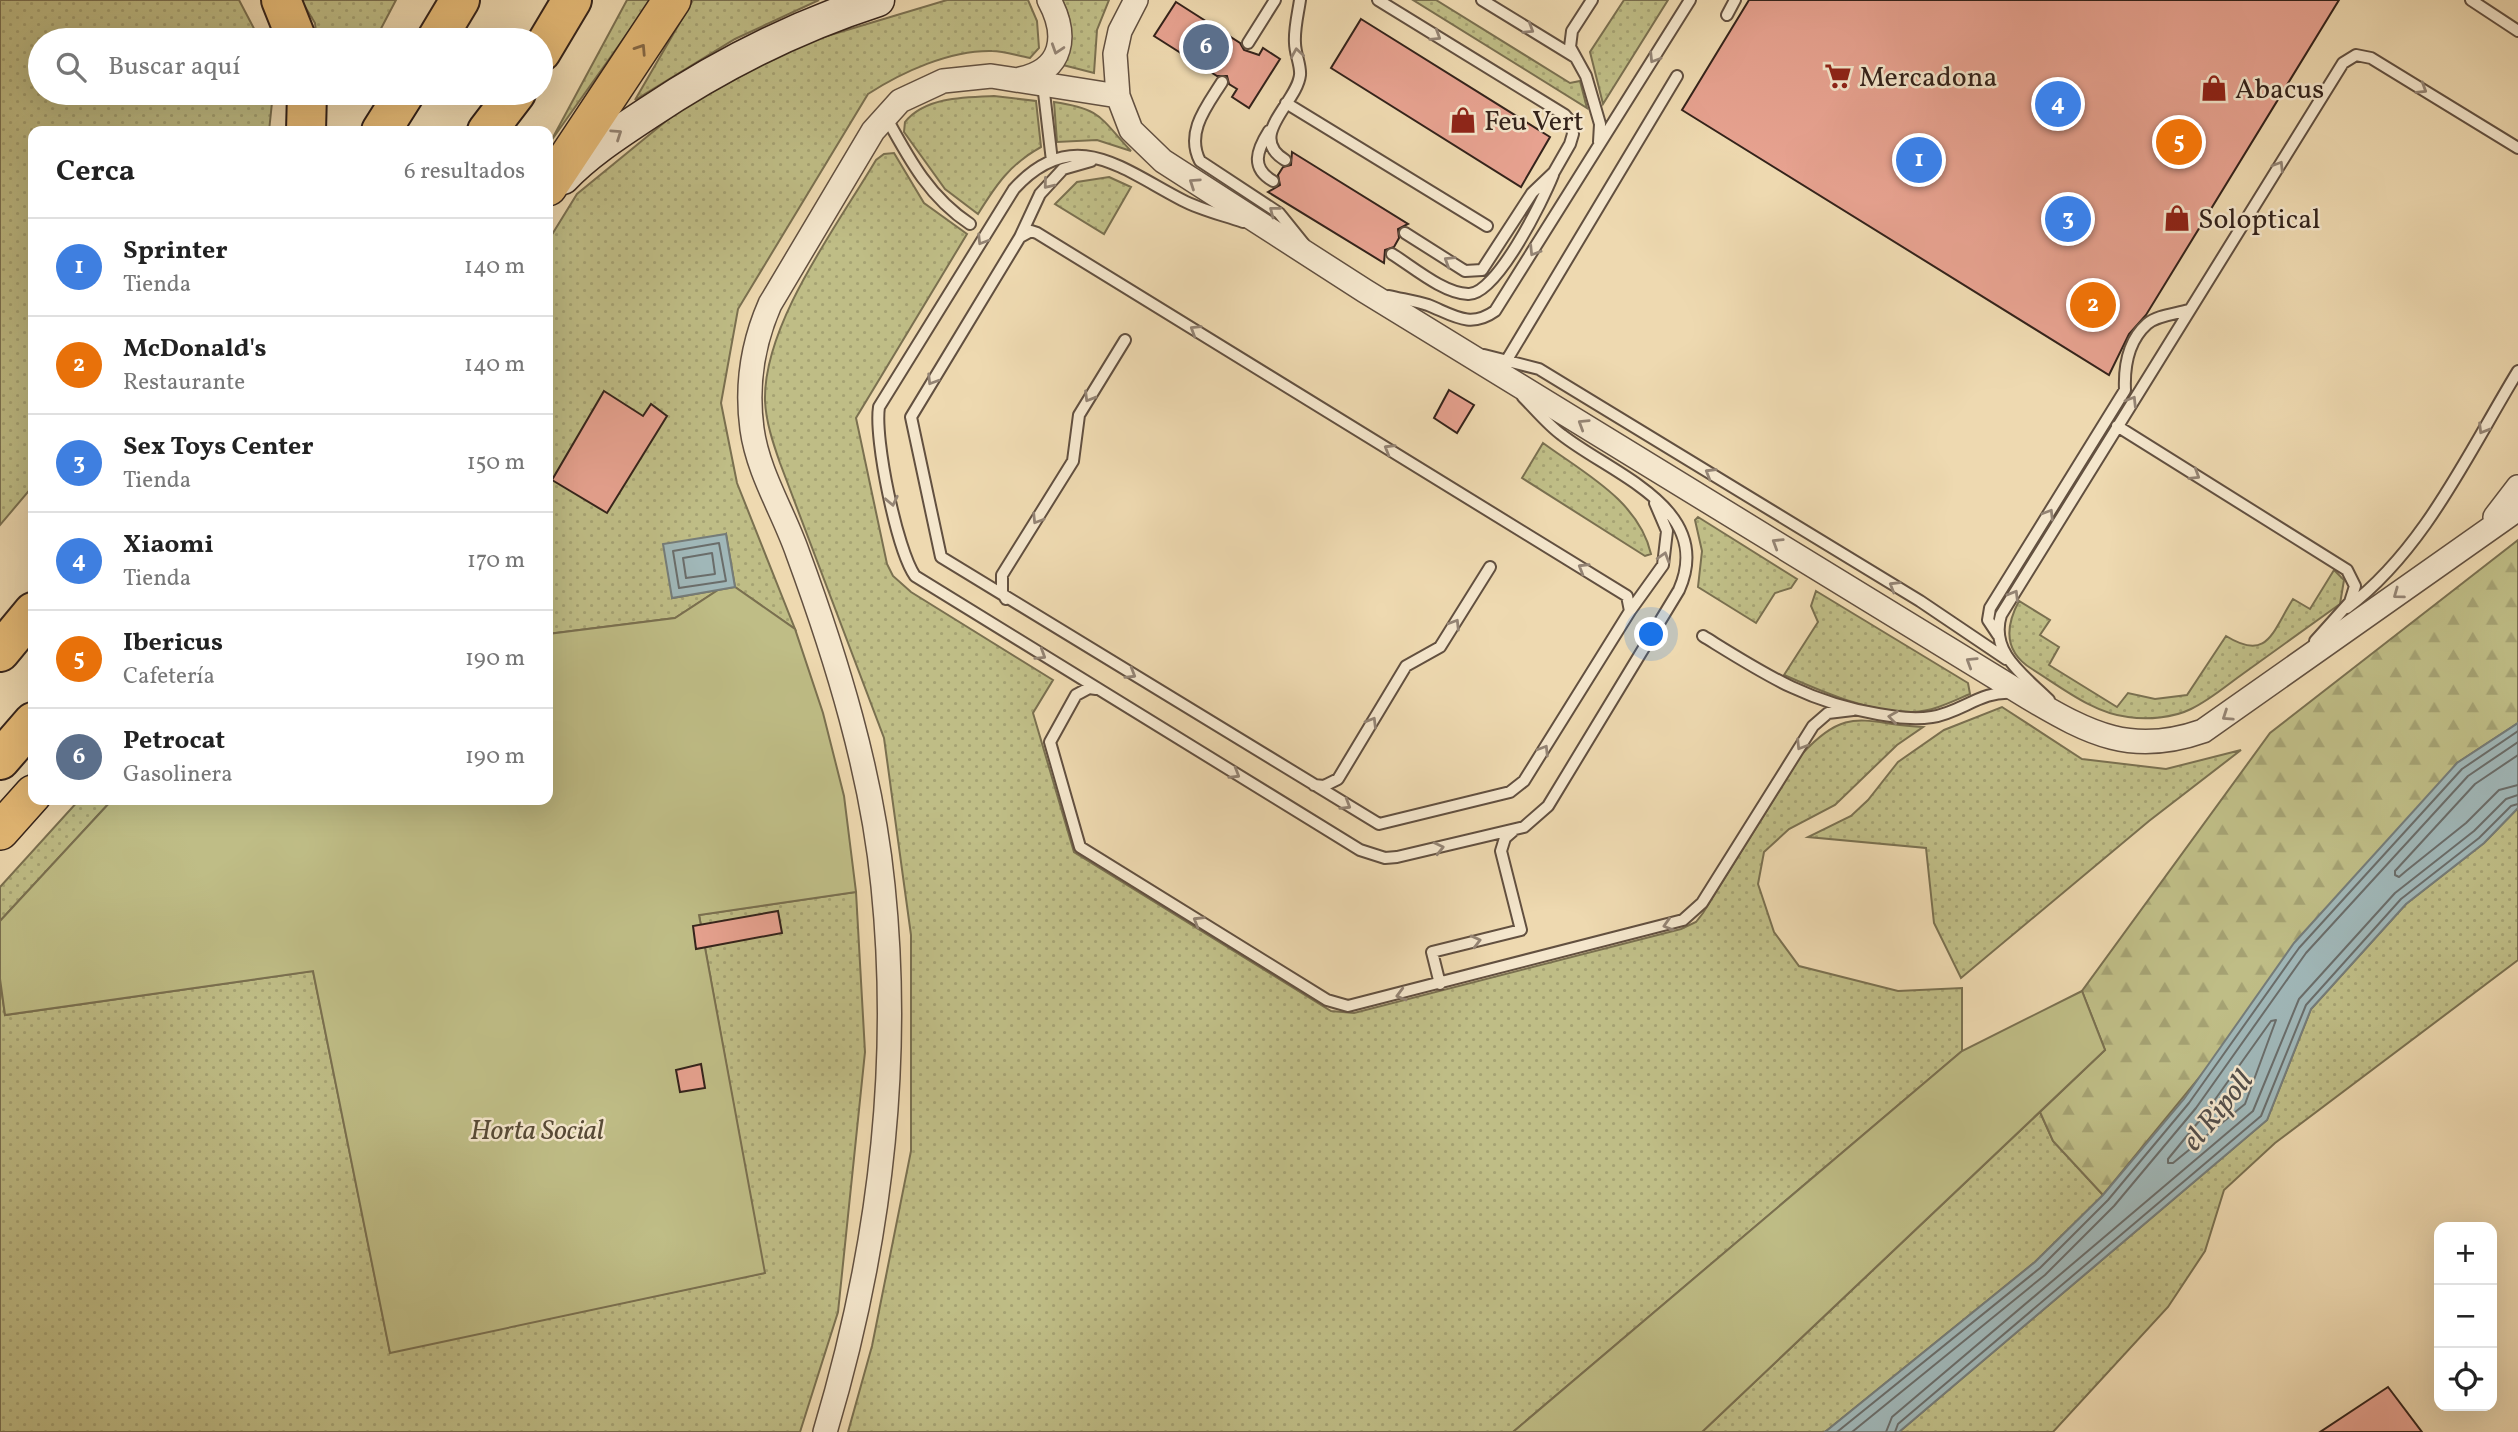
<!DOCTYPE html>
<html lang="es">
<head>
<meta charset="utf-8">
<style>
  body { margin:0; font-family:Vollkorn,serif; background:#f6f6f6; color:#222 }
  .controls { position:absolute; right:21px; bottom:21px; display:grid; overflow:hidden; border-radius:14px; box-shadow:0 7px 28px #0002 }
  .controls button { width:63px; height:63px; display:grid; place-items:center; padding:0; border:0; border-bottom:2px solid #e0e0e0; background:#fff; color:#222; font:35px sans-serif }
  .you { position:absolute; left:1652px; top:635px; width:24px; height:24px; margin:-18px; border:5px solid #fff; border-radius:50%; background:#1a73e8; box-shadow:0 0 0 10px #1a73e833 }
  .badge { display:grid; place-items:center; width:46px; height:46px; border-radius:50%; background:#2563eb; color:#fff; font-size:23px; font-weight:700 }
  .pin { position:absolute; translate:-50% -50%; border:4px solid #fff; box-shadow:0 2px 7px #0006 }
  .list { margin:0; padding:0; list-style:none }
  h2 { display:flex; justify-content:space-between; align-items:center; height:91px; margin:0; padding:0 28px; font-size:30px }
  h2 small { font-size:23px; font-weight:400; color:#767676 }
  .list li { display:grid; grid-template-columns:46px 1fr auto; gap:21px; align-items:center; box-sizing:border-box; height:98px; padding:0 28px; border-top:2px solid #e0e0e0 }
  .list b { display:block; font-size:26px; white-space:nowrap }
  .list p { margin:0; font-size:23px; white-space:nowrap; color:#767676 }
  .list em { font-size:23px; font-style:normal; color:#767676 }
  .icon { flex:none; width:38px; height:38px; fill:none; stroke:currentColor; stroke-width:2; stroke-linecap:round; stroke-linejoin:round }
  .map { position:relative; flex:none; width:2518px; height:1432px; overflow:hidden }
  .search { position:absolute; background:#fff; box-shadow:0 7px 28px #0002; left:28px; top:28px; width:525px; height:77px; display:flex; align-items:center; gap:18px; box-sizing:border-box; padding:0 24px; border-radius:38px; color:#767676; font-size:26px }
  .panel { position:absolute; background:#fff; box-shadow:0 7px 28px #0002; left:28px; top:126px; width:525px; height:679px; border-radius:14px }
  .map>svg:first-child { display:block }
</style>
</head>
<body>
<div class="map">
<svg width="2518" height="1432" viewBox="0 0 2518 1432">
  <defs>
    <pattern id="grass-dots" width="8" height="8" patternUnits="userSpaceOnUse" patternTransform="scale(1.75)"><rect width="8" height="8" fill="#bfbd86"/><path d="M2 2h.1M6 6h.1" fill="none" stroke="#a5a273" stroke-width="1.8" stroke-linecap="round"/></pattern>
    <pattern id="forest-firs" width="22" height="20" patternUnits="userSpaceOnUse" patternTransform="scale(1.75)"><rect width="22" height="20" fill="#bfbd86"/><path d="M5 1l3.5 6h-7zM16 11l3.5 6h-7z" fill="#a5a273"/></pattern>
  </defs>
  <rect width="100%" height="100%" fill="#eed9b0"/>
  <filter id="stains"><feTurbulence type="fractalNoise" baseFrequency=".00286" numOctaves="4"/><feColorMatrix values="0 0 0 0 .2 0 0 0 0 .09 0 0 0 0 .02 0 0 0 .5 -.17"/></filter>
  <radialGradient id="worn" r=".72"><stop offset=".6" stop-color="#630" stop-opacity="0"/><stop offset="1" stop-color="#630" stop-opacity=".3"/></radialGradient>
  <path fill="url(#grass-dots)" stroke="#7a7050" stroke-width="2" d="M0,0H239L260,40H40V93H273L269,131H33V486L0,525Z
    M301,0H396L375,40H317L315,23Z
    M627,0H651L551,141Z
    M693,0H819L735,39L635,100Z
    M947,0H1028L1037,21L1039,48L1030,58C1018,56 1004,51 992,51C950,50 902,72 868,94L738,309L721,403L737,483L795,629L735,587L726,534L673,598L718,590L675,618L548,634V241L577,194L682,108L797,45Z
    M1062,0H1109L1097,30L1094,73L1063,65C1074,45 1073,20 1062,0Z
    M1413,0H1436L1570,83L1580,81L1587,108Z
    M1624,0H1668L1603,104L1590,52Z
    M994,96L1036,101L1041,147C1010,164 996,185 978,214L945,189L904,132L905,122C925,97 965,97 994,96Z
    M1054,102C1102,109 1100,118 1131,151L1097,140L1057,142Z
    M894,153L924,203L967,234L856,418L887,564L893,576L911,592L1053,680L1033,713L1074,852L1331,1011L1354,1013L1681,929L1696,922L1703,913L1802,754C1848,704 1864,724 1923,727L1897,745L1835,805L1789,829L1764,852L1758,884L1774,932L1799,966L1898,991L1962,988V1051L1513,1432H848L872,1346L911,1151V935L884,738L780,463C773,443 766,422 765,401C763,324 837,226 876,160L884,154Z
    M1109,177L1131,187L1104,234L1055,204L1077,182Z
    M1543,443C1584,473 1639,501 1651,554L1645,556L1522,478Z
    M1698,517L1797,579L1791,588L1775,593L1756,623L1698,587L1702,551L1695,520Z
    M2334,570L2344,580L2340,604C2308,627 2276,650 2244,673C2227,685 2210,700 2191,709C2173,718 2147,720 2128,717C2093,713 2061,687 2032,669C2004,652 2005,627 2019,601L2050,620L2040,635L2059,647L2049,665L2117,707L2128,693L2155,699L2187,695L2226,636C2268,662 2272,632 2293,599L2310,609Z
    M1816,591L1968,683L1970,694C1951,702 1934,711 1913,712C1870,713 1823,692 1784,675L1818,622L1811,606Z
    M2002,707L2082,759L2166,769L2241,750L2149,821L1961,978L1934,923L1926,848L1808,837L1851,816L1868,800L1898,762L1944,730Z
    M79,800H112L0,921V887Z
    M2518,808V960L2275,1143L2224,1190L2205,1251L2168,1307L2053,1432H1899L2267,1120L2311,1009L2406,904L2484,843Z
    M856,892L865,1052L838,1312L800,1432H0V979L5,1015L313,971L390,1352L764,1273L699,915Z
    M2040,1112L2053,1141L2103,1195L2035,1262L1825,1432H1702Z"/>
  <path fill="url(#forest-firs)" stroke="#7a7050" stroke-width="2" d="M2518,540V723L2457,763L2103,1195L2053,1141L2040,1112L2105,1050L2082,991L2270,733Z"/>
  <path fill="#bfbd86" stroke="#7a7050" stroke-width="2" d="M735,587L795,629L823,713L844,796L856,892L699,915L765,1273L390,1353L313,971L5,1015L0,979V921L112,800H548V634L675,618L718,590Z
    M2082,991L2105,1050L1702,1432H1513L1962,1051Z"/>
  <path fill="#a0b7b8" stroke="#757c79" stroke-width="2" d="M726,534L735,587L672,598L663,544Z
    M2518,723V808L2484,843L2406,904L2311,1009L2267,1120L1899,1432H1825L2035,1262L2103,1195L2184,1099L2294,943L2457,763Z"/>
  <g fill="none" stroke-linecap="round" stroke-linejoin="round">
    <path stroke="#6a6d6a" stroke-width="2" d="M719,543L726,581L679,588L673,551Z
      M712,553L715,574L686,578L683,558Z
      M2518,755L2475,784L2395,871V875L2399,877L2406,871L2466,823L2499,790L2518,785
      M2276,1020L2245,1104L2173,1163H2168V1159L2204,1115L2271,1021Z
      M1837,1432L2040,1268L2108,1200L2189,1103L2299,948L2462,769L2518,731
      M1852,1432L2045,1275L2114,1206L2196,1108L2306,953L2468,776L2518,742
      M1886,1432L1892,1417L2253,1111L2299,999L2395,893L2474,831L2506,799L2518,795
      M1895,1432L1898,1424L2261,1116L2306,1005L2401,899L2479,838L2511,806L2518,804"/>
  </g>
  <path fill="#e7a290" stroke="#34231b" stroke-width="2" d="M1749,0H2339L2146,315L2129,334L2109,375L1682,110Z
    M1176,2L1240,43L1244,50L1259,55L1263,48L1280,59L1249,108L1232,97L1237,89L1229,84L1227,76H1217L1154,36Z
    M1361,19L1550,137L1521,187L1331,68Z
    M1292,152L1408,224L1398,229L1399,238L1394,247L1385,250L1384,263L1268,192L1280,185L1278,175L1283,167L1291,165Z
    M1449,390L1474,405L1457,433L1434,418Z
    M604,391L643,416L651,404L667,416L607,513L552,480Z
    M778,911L782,933L696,949L693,926Z
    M701,1064L705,1088L680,1092L676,1070Z
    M2388,1387L2422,1432H2320Z"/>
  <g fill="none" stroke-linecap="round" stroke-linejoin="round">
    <defs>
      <path id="lane" d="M1378,0L1565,115L1571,122L1573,134L1570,144L1554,172L1532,193L1482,270L1465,271L1405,233
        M1482,0L1575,57
        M1592,0L1572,31L1570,47L1586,76L1600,124L1599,142
        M2471,0L2518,31
        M1727,15L1735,0
        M1248,43L1275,0
        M1222,82C1207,106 1185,132 1200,161L1279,213L1304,244
        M1043,84L1052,161
        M1286,103L1487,226
        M886,117C909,159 929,197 970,224
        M1269,131C1257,150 1250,168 1273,181
        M1285,160C1246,136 1297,103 1300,75C1301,65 1295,54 1295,43C1294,29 1298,14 1300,0
        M1091,161L1063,169L1040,194L1020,237L911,417L941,557L1379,824L1510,792L1524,781L1630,611L1663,565L1667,531L1655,503
        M1243,222C1223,215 1201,210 1182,200C1122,169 1073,124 1014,189L879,407C874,439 897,550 915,576L1360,850L1385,858L1397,857L1524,827L1548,806L1679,590C1715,508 1613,475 1562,435C1548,425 1536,410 1523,397
        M1020,237L1031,231L1037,233L1120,284L1627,596L1630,611
        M1392,254C1413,267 1443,293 1468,294C1496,296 1543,200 1553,175
        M1389,296C1401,299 1416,301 1428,305C1453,315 1470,329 1495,311L1690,0
        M1484,355L1539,369L1920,601L2006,659
        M1499,373L1677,76
        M2117,426L2347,570L2355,586L2350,602L2315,641
        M1006,599L1002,592V575L1073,461L1079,415L1125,340
        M2347,608C2425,549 2468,453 2518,371
        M1998,635L1988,620L1990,608L2125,390C2124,367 2128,341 2147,324C2157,315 2176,314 2189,310
        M1703,636C1763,673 1806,702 1878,714C1896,717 1913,720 1932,717C1961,713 1981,690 2013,693
        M1096,689L1089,688L1076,695L1050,742L1080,847L1327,1000L1348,1006L1683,920L1702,903L1813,726L1828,713L1853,710
        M2049,700C2025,676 1989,653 2001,615L2343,63L2356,55L2371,58L2518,148
        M1314,785L1324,786L1338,779L1406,666L1440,647L1490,567
        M1440,984L1432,952L1521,930L1501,851L1505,838L1513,831"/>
      <path id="street" d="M1136,0L1120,31L1115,54L1118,96L1131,130L1163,161L1365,291L2029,698C2090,734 2132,756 2203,731L2518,509
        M1020,79C1064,70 1068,35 1049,0
        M2495,517L2518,487
        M825,1432C878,1255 902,1071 883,886C872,774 837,660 798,554C784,513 758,473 752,429C746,385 752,345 770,304L873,131L900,101L943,81L991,76L1118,96"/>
      <path id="secondary" d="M563,178C588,152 618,133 648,113C721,64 794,27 878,0"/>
      <path id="primary" d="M548,187L672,0
        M0,831L33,794"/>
      <path id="highway" d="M281,0L297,40
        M436,40L460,0
        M541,52L572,0
        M306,131L307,93
        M381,131L405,93
        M487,131L516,93
        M0,652L33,612
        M0,760L33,722"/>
    </defs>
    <use href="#lane" stroke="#625040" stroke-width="14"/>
    <use href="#street" stroke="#625040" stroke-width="26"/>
    <use href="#secondary" stroke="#34231b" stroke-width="35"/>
    <use href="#primary" stroke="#34231b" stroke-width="40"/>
    <use href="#highway" stroke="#34231b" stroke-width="42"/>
    <use href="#lane" stroke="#f4e6cc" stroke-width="10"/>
    <use href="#street" stroke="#f4e6cc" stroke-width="23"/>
    <use href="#secondary" stroke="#f4e6cc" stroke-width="32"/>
    <use href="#primary" stroke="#e7bc78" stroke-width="37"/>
    <use href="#highway" stroke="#e7bc78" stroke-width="38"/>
  </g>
  <defs><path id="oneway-chevron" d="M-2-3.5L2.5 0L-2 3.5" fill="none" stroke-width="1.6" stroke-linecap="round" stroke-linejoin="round" transform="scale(1.75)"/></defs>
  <g stroke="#948474">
    <use href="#oneway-chevron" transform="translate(1529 29) rotate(32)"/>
    <use href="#oneway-chevron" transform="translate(1436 36) rotate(32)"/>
    <use href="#oneway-chevron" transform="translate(1057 49) rotate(108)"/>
    <use href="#oneway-chevron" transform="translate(1297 53) rotate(-99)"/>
    <use href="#oneway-chevron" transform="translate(1654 58) rotate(122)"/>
    <use href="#oneway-chevron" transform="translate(2422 89) rotate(32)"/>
    <use href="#oneway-chevron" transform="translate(617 134) rotate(-34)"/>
    <use href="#oneway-chevron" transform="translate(2279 166) rotate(-58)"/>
    <use href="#oneway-chevron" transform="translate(1194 183) rotate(-146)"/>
    <use href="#oneway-chevron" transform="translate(1048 184) rotate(129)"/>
    <use href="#oneway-chevron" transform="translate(1274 211) rotate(-142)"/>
    <use href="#oneway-chevron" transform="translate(982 240) rotate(122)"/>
    <use href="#oneway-chevron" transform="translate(1534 251) rotate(122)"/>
    <use href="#oneway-chevron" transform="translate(1449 261) rotate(-148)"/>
    <use href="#oneway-chevron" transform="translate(1195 330) rotate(-148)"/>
    <use href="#oneway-chevron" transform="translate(932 380) rotate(122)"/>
    <use href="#oneway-chevron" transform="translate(1089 397) rotate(121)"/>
    <use href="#oneway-chevron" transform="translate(2132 401) rotate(-58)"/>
    <use href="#oneway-chevron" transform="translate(1583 424) rotate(-148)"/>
    <use href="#oneway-chevron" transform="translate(2483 429) rotate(121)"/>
    <use href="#oneway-chevron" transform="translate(1389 449) rotate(-149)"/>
    <use href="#oneway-chevron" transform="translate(1710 473) rotate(-149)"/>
    <use href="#oneway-chevron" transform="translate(2195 475) rotate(32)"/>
    <use href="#oneway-chevron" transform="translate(892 501) rotate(78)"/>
    <use href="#oneway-chevron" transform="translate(2049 514) rotate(-58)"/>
    <use href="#oneway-chevron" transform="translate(1037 519) rotate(122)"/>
    <use href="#oneway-chevron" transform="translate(1777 543) rotate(-148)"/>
    <use href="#oneway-chevron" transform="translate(1664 557) rotate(-73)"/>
    <use href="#oneway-chevron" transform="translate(1583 568) rotate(-149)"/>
    <use href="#oneway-chevron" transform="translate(1894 586) rotate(-149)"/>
    <use href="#oneway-chevron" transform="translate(2398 594) rotate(144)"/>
    <use href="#oneway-chevron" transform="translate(2014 595) rotate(-59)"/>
    <use href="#oneway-chevron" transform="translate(1455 624) rotate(-58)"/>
    <use href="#oneway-chevron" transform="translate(1041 655) rotate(32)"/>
    <use href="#oneway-chevron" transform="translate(1971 662) rotate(-148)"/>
    <use href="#oneway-chevron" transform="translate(1131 674) rotate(31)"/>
    <use href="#oneway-chevron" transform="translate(2227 716) rotate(146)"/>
    <use href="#oneway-chevron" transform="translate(1893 717) rotate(-172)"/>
    <use href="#oneway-chevron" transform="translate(1372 722) rotate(-59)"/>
    <use href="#oneway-chevron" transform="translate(1801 745) rotate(122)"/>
    <use href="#oneway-chevron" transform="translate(1544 750) rotate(-58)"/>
    <use href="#oneway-chevron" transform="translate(1235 774) rotate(31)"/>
    <use href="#oneway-chevron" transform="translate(1346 805) rotate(31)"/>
    <use href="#oneway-chevron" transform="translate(1439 848) rotate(-13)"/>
    <use href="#oneway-chevron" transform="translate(1198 921) rotate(-149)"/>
    <use href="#oneway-chevron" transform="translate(1668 925) rotate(163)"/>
    <use href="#oneway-chevron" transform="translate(1476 941) rotate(-14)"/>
    <use href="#oneway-chevron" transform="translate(1401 995) rotate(165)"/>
  </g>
  <use stroke="#856845" href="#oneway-chevron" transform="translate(641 49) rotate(-57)"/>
  <defs>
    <symbol id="supermarket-bare" viewBox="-9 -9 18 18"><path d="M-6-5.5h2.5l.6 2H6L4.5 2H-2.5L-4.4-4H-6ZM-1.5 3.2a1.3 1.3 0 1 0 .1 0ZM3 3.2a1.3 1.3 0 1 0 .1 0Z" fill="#8f2418" stroke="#f4e6cc" stroke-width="2.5" paint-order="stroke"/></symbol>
    <symbol id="shop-bare" viewBox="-9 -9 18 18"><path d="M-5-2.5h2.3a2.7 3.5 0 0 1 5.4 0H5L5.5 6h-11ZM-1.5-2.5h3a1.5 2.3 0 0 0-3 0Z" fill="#8f2418" stroke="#f4e6cc" stroke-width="2.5" paint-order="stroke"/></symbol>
  </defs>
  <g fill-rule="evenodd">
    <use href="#supermarket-bare" x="1819" y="57" width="38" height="38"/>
    <use href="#shop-bare" x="2195" y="69" width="38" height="38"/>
    <use href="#shop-bare" x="1444" y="101" width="38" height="38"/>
    <use href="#shop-bare" x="2158" y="199" width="38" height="38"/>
  </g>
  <g text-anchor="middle" stroke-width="5" stroke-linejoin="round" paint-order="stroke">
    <g font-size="28" fill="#34231b" stroke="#f4e6cc" text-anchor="start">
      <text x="1859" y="86">Mercadona</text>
      <text x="2235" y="98">Abacus</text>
      <text x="1484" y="130">Feu Vert</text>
      <text x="2198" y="228">Soloptical</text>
    </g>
    <g font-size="28" font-style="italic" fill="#574a36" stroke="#f4e6cc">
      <text x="537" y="1139">Horta Social</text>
    </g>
    <g font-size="30" font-style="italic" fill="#544f4a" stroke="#f4e6cc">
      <text transform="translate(2217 1110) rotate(-51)" y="10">el Ripoll</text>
    </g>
  </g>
  <rect width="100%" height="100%" filter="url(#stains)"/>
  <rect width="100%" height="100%" fill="url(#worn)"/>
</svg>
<div class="controls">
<button>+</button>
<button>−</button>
<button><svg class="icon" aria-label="locate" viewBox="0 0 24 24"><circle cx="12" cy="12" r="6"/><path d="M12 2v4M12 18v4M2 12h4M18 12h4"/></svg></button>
</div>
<div class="you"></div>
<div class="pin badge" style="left:1919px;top:160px;background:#3f7fe0">1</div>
<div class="pin badge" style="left:2093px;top:305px;background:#e8710a">2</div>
<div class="pin badge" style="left:2068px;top:219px;background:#3f7fe0">3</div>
<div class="pin badge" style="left:2058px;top:104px;background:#3f7fe0">4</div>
<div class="pin badge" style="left:2179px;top:142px;background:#e8710a">5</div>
<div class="pin badge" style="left:1206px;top:47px;background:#5c6f8a">6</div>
<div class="search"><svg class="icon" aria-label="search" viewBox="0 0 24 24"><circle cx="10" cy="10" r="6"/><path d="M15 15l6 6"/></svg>Buscar aquí</div>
<section class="panel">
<h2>Cerca<small>6 resultados</small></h2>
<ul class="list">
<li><span class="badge" style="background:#3f7fe0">1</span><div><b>Sprinter</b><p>Tienda</p></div><em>140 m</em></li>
<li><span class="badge" style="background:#e8710a">2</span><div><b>McDonald's</b><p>Restaurante</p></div><em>140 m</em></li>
<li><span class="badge" style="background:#3f7fe0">3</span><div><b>Sex Toys Center</b><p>Tienda</p></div><em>150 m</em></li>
<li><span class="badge" style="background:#3f7fe0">4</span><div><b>Xiaomi</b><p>Tienda</p></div><em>170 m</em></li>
<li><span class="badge" style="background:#e8710a">5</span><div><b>Ibericus</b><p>Cafetería</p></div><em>190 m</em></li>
<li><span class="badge" style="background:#5c6f8a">6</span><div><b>Petrocat</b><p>Gasolinera</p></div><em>190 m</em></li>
</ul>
</section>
</div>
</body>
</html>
